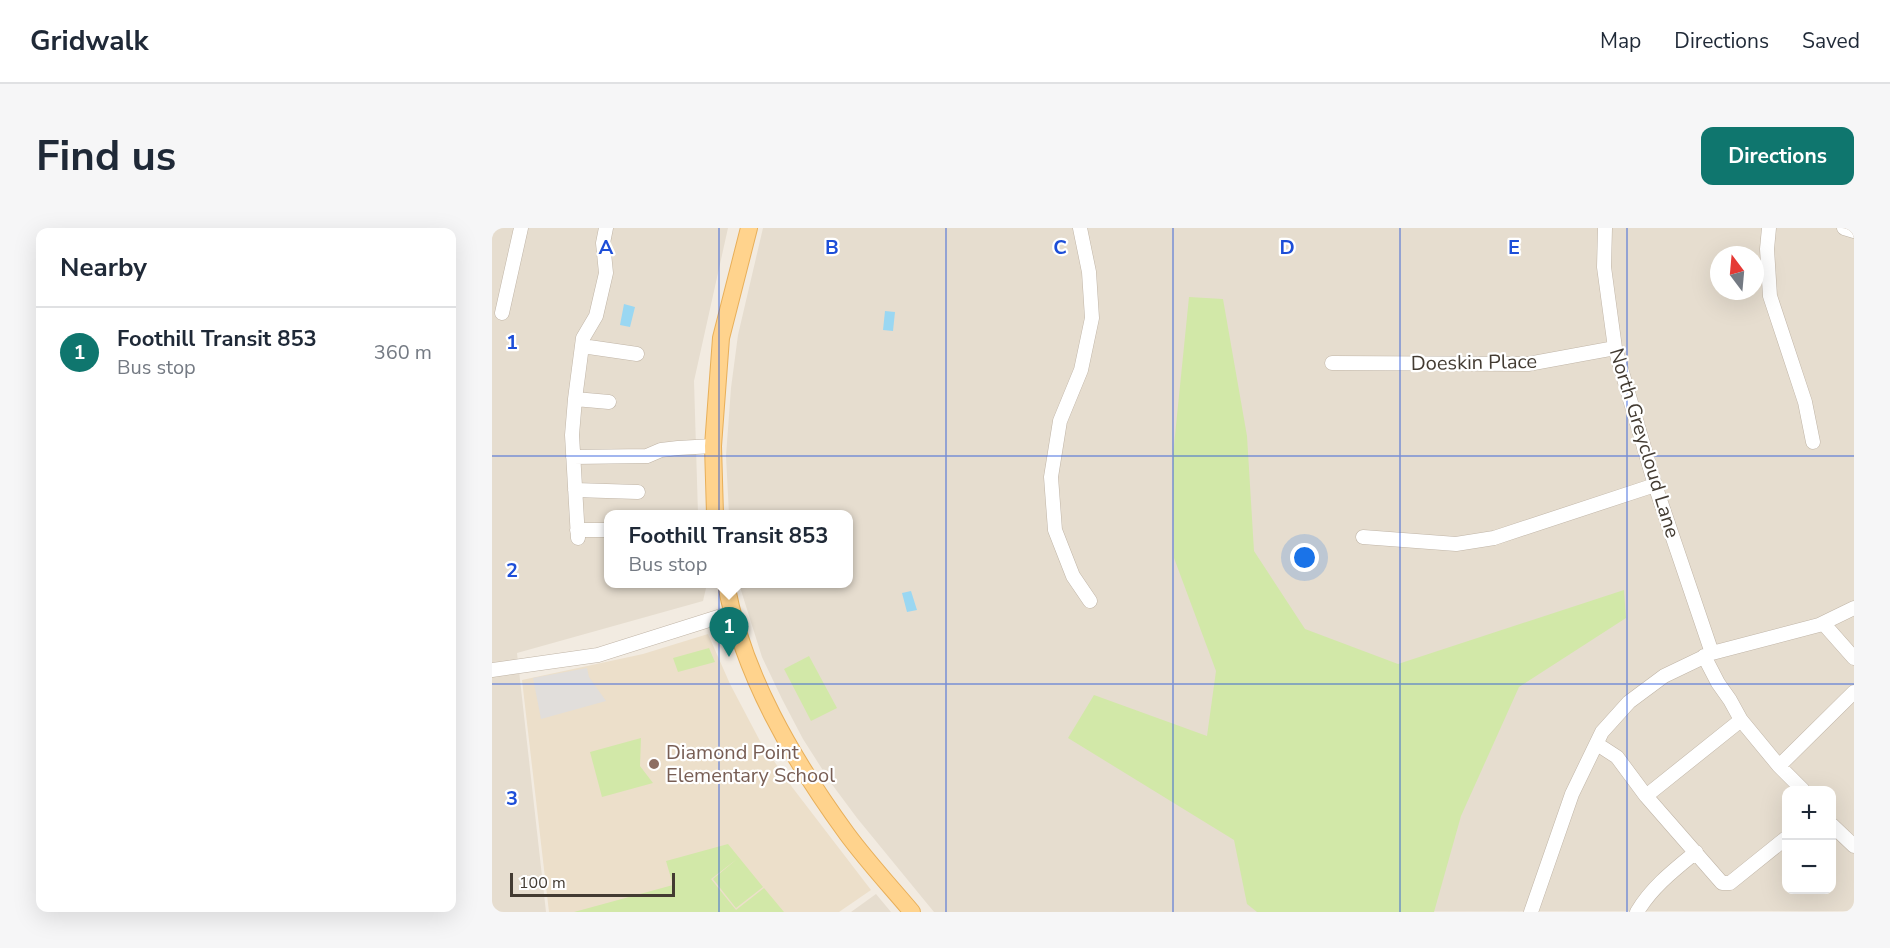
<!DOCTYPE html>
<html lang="en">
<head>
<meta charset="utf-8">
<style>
  body { margin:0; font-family:"Nunito Sans",sans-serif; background:#f6f6f7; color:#1f2937 }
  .controls { position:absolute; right:18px; bottom:18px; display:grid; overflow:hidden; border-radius:12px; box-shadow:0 6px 24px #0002 }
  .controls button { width:54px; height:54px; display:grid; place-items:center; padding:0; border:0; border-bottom:2px solid #e0e1e3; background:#fff; color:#1f2937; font:30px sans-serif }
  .compass { position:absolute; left:1218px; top:18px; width:54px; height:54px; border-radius:50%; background:#fff; box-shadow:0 6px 24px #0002; rotate:344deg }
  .scale { position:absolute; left:18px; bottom:15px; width:165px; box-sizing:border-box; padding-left:6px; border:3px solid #433b32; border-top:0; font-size:16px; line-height:21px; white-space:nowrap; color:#433b32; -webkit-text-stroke:4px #fff; paint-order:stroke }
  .you { position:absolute; left:813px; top:330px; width:21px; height:21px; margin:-15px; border:4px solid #fff; border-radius:50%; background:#1a73e8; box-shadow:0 0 0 9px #1a73e833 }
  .badge { display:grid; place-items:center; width:39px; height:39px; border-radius:50%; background:#0f766e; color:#fff; font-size:20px; font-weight:700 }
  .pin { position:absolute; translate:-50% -50px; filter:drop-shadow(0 2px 3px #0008) }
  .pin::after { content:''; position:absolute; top:32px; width:21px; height:18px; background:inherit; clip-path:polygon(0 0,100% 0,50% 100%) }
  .popup { position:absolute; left:112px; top:282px; width:249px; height:78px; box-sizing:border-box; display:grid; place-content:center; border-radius:12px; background:#fff; filter:drop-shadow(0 2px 4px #0005); font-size:20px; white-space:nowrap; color:#747a83 }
  .popup b { font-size:22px; color:#1f2937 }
  .popup::after { content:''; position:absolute; left:50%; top:100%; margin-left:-12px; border:12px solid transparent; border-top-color:#fff }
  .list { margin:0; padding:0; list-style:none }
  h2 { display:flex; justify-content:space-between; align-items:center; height:78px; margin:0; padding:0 24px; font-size:26px }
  h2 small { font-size:20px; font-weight:400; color:#747a83 }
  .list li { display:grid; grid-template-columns:39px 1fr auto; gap:18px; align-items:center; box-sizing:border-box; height:90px; padding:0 24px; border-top:2px solid #e0e1e3 }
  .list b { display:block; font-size:22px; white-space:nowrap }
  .list p { margin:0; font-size:20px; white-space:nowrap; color:#747a83 }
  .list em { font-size:20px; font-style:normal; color:#747a83 }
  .map { position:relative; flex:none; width:1362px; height:684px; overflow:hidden; border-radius:12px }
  header { display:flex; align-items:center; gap:36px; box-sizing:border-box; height:84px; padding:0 30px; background:#fff; border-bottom:2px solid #e0e1e3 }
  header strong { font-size:28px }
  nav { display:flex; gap:33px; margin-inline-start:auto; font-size:21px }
  .intro { display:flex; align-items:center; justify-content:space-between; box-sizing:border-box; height:144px; padding:0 36px }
  h1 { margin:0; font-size:42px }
  .button { padding:15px 27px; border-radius:12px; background:#0f766e; color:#fff; font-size:21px; font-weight:700 }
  main { display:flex; gap:36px; padding:0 36px }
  aside { flex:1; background:#fff; border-radius:12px; box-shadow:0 6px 24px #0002 }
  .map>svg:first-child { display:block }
</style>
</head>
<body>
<header>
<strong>Gridwalk</strong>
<nav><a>Map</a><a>Directions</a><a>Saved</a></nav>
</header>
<div class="intro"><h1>Find us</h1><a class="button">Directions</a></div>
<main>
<aside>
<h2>Nearby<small></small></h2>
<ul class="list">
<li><span class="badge">1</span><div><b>Foothill Transit 853</b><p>Bus stop</p></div><em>360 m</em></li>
</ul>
</aside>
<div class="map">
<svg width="1362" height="684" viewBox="0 0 1362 684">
  <rect width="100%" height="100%" fill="#f2ebe1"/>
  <path fill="#e6ddcf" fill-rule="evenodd" d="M0,0H236L202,153L206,286H117V356H215L211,373L25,425L54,684H0Z
    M271,0H1362V683L442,684L365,590L339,555L311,511L290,471L270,429L247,356H357V286H237L234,228L239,160L246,107ZM1227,27H1263V63H1227ZM1294,562H1340V662H1294Z
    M384,666L399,684H359Z"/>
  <path fill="#ecdfca" d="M216,406L238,456L268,513L300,559L379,662L347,684H57L30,452L151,426Z"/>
  <path fill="#d2e8a8" d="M697,69L731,71L755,208L762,323L813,401L906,436L1132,362L1134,390L1027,459L969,588L942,684H765L755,676L742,612L576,510L602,467L715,508L724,443L682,330L681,227Z
    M217,420L223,434L186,444L181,430Z
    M317,428L345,480L319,493L292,441Z
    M149,510L148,538L161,555L110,569L98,524Z
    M236,616L271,659L244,680L221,651L245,631L219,651L244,682L272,660L292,684H82L181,657L174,633Z"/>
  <path fill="#e1dedb" d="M95,440L97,449L114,473L49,491L41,450Z"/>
  <path fill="#9ad7f2" d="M132,76L143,79L138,99L128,97Z
    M393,83L403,84L401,103L391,102Z
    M419,363L425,382L415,384L410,365Z"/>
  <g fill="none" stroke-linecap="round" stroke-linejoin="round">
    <defs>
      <path id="minor" d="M588,0L597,44L600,90L589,142L568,193L559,249L563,302L581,348L598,373
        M1113,0L1112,39L1123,120L1163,257L1220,425
        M1277,0L1275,21L1278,68L1313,174L1321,214
        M1352,0L1362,3
        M10,85L29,0
        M90,118L145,126
        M840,135L1036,136L1123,120
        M83,171L117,174
        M81,229L155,228L169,222L186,220L221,218
        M83,262L146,264
        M85,302H117
        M871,309L964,316L1002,310L1163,257
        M86,310L80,207L83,171L91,110L104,88L114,45L111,15L114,0
        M1331,395L1362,430
        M1212,428L1226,455L1238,472L1249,492L1287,538L1311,562
        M0,442L106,427L239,385
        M1105,516L1125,529L1154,568L1230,655H1238L1294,610
        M1287,538L1362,464
        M1154,568L1249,492
        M1340,597L1362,618
        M1039,684L1080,566L1110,504L1137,474L1172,448L1220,425L1327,397L1362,380
        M1145,684C1160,659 1182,642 1204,624"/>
      <path id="major" d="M223,286L221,218L229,110L257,0
        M234,356C251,447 301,532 355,606C375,633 398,658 420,684"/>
    </defs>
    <use href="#minor" stroke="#c0b5a7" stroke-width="15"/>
    <use href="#major" stroke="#e8af59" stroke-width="18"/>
    <use href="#minor" stroke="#fff" stroke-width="14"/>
    <use href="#major" stroke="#ffd38d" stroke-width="16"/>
  </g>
  <path fill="none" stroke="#1d4ed8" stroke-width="1.5" stroke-opacity="0.55" d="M227,0V684M454,0V684M681,0V684M908,0V684M1135,0V684M0,228H1362M0,456H1362"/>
  <circle fill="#8d6e63" stroke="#fff" stroke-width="2" cx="162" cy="536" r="6"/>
  <g text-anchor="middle" stroke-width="4.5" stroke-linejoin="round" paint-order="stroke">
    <g font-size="20" fill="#433b32" stroke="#fff">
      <text transform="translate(982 134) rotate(-1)" y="7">Doeskin Place</text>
      <text transform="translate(1153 215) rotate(73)" y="7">North Greycloud Lane</text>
    </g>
    <g font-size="20" fill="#785e54" stroke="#fff" text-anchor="start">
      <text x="174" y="531">Diamond Point<tspan x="174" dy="23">Elementary School</tspan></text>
    </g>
  </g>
  <g font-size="20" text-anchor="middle" font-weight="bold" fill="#1d4ed8" stroke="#fff" stroke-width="4.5" stroke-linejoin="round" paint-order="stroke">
    <text x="114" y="26">A</text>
    <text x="340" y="26">B</text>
    <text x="568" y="26">C</text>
    <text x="795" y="26">D</text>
    <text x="1022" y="26">E</text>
    <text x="20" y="121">1</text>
    <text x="20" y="349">2</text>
    <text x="20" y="577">3</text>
  </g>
</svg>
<div class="controls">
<button>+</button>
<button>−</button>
</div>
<svg class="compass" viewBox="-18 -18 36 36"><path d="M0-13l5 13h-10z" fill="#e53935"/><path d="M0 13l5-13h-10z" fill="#747a83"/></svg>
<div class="scale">100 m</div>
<div class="you"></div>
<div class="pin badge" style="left:237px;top:429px">1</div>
<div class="popup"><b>Foothill Transit 853</b>Bus stop</div>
</div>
</main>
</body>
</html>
